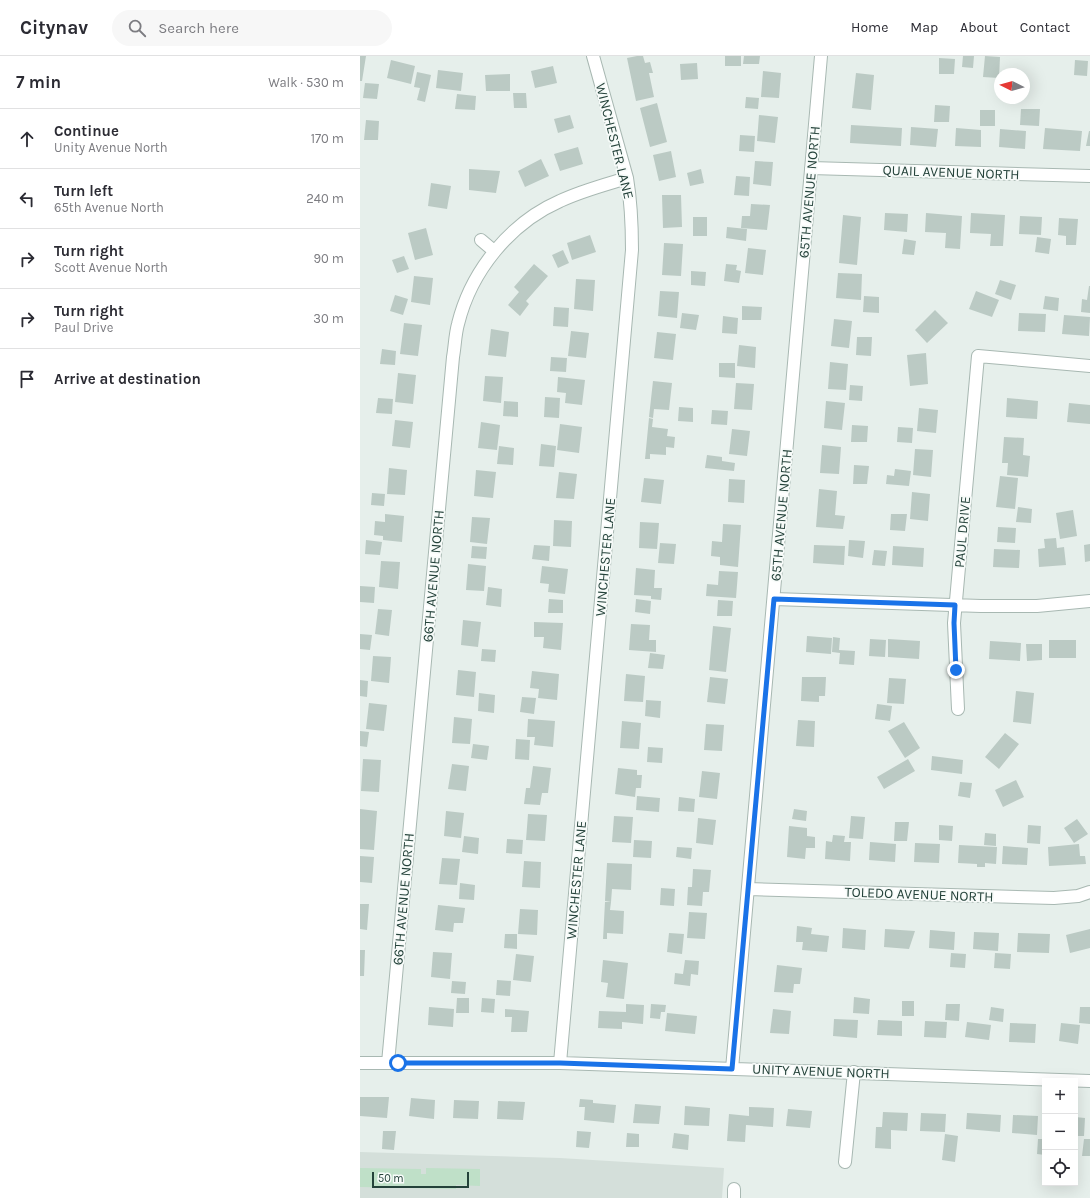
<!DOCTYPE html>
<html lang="en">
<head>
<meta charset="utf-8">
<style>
  body { margin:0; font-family:Karla,sans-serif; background:#f7f7f7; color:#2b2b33 }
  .controls { position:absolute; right:12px; bottom:12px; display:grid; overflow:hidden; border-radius:0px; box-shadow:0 4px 16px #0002 }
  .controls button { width:36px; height:36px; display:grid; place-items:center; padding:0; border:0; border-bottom:1px solid #e1e1e2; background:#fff; color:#2b2b33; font:20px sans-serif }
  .compass { position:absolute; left:634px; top:12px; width:36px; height:36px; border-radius:50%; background:#fff; box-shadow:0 4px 16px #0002; rotate:275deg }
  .scale { position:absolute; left:12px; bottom:10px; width:97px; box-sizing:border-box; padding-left:4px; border:2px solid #24423a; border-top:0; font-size:11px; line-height:14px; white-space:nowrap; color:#24423a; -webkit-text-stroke:3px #f7fbf9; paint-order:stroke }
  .stop { position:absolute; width:12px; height:12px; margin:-9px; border:3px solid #1a73e8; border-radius:50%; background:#fff }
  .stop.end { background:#1a73e8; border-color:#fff; box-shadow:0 1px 4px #0008 }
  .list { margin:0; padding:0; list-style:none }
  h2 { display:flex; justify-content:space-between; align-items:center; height:52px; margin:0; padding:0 16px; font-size:17px }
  h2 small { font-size:13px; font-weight:400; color:#7c7c81 }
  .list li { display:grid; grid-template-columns:26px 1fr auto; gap:12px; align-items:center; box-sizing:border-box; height:60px; padding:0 16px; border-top:1px solid #e1e1e2 }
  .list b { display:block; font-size:15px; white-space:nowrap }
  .list p { margin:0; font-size:13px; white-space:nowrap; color:#7c7c81 }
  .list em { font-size:13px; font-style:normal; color:#7c7c81 }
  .icon { flex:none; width:22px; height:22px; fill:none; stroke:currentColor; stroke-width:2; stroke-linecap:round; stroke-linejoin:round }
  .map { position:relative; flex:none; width:730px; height:1142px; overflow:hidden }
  header { display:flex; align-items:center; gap:24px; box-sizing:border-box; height:56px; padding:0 20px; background:#fff; border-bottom:1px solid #e1e1e2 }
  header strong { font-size:19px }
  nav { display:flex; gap:22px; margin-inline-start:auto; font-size:14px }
  .search { width:280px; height:36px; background:#f7f7f7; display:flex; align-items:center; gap:10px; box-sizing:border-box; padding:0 14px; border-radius:22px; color:#7c7c81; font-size:15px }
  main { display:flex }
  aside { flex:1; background:#fff }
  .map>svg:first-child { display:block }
</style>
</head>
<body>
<header>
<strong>Citynav</strong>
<div class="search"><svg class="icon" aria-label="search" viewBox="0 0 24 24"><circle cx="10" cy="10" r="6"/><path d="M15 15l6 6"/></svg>Search here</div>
<nav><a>Home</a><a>Map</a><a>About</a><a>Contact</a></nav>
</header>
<main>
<aside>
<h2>7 min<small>Walk · 530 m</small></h2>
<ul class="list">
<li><svg class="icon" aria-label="ahead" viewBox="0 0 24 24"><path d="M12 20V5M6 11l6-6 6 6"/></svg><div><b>Continue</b><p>Unity Avenue North</p></div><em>170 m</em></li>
<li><svg class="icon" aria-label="left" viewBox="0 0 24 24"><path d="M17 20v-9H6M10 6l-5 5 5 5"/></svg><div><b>Turn left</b><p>65th Avenue North</p></div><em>240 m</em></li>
<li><svg class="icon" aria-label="right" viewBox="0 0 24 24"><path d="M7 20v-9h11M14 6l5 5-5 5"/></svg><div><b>Turn right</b><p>Scott Avenue North</p></div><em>90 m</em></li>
<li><svg class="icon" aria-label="right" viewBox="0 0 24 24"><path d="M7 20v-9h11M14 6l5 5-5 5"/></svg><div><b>Turn right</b><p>Paul Drive</p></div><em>30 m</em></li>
<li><svg class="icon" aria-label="arrive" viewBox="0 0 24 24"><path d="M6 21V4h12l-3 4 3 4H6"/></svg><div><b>Arrive at destination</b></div></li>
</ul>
</aside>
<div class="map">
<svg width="730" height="1142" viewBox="0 0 730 1142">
  <rect width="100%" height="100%" fill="#e6efeb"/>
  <path fill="#d4dfda" d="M0,1096L200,1102L364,1112L362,1142H0Z"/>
  <path fill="#bfe0c8" d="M0,1112L61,1113V1118H66V1112L120,1113V1130L96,1129V1133L0,1131Z"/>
  <path fill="#bbcac4" d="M0,0H6L2,25H0Z
    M277,0H283L285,7L290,6L293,17H289L294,41L276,45L267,2Z
    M365,0H381V10H365Z
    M384,0H400L399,8H383Z
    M603,0H614L613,12L602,11Z
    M625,0L640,1L639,22L623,21Z
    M579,2L595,3L594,18H579Z
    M31,4L55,10L51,28L27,22Z
    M715,4L728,5L727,20L714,19Z
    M337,7L338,23L321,24L320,8Z
    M193,10L197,27L175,32L171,15Z
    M78,14L103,17L101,35L76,32Z
    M403,15L421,17L419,42L401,41Z
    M57,16L71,19L65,46L57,44L60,32L54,31Z
    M496,17L514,19L511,54L492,52Z
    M150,18V35H126L125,19Z
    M5,27L19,28L17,43L3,42Z
    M153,37H166L167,52H154Z
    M97,38L116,40L115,54L95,53Z
    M386,41L399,42L398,53L385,52Z
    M297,47L307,86L290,91L280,52Z
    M575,49L590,50L589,66H574Z
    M661,53H680L679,70L660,69Z
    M620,54H635V70H620Z
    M210,59L214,72L198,77L194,63Z
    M399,59L418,61L415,87L397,85Z
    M6,64L19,65L18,84H4Z
    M491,69L542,72L541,90L490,87Z
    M551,71L578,73L576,91L550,89Z
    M596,72L621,74V91L595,90Z
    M685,72L722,75L720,95L683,93Z
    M640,73L666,75L665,93L639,91Z
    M729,75H730V90H726Z
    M380,79L395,80L394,96L379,95Z
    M218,91L223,108L200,115L194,98Z
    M311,95L316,121L299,125L293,99Z
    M181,103L189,120L165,131L158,115Z
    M395,105L413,106L411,130L393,128Z
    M109,113L140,115L136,137L109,134Z
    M341,113L344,127L330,130L327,117Z
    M376,120L390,121L389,140L374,139Z
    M71,127L91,130L87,153L68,150Z
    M302,139H321L322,171L303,172Z
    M391,148L410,149L407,174L381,172L382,160H390Z
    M525,157L548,158L547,176L524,174Z
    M566,157L602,160L600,193L585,192L586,177L565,176Z
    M611,157L645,159L643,190H630L631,178L610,177Z
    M483,159L501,161L497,209L479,207Z
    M660,160L682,161L681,179L659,178Z
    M333,161H347V180H333Z
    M699,162L718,163L716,189H706V180L698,179Z
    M367,171L387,173L386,185L366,182Z
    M66,172L73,199L55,204L48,177Z
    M230,179L236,196L212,204L207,187Z
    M677,181L691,183L689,198L675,196Z
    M544,183L556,185L554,199L542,198Z
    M304,187L323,188L321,220L302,219Z
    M388,192L406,194L403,219L385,217Z
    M203,194L209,207L198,212L192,199Z
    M44,200L49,213L37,217L32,204Z
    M174,208L188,220L166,245L169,248L160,260L148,249L159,236L154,231Z
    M366,208L377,209L376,214L381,215L379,227L364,225Z
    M331,215L346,216L345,230L331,229Z
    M478,217L502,218L501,244L476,242Z
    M54,220L73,222L70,249L51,246Z
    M216,223L235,224L233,255L214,253Z
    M640,224L656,229L651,244L635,238Z
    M729,230H730V257L721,256L722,243L727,244Z
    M300,235L319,236L317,262L298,260Z
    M616,235L639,244L632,261L609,253Z
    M35,239L48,243L43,259L30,255Z
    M504,240L519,241V257L503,256Z
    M685,240L699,242L698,255L683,253Z
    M382,250L402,251L401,264H382Z
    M194,251L209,252L208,271L193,270Z
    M575,254L588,267L567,287L555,274Z
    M322,257L339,259L336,274L320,272Z
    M659,257L686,258L685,276L658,275Z
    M704,259L730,261L729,280L702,278Z
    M363,260L378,262L377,278L362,277Z
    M474,263L492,265L489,292L471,290Z
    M44,267L62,269L58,300L40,298Z
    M131,273L149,276L146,301L128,299Z
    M211,275L229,277L226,302L208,300Z
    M297,276L316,278L313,304L294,302Z
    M497,281H512L511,300L496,299Z
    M379,289L396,291L395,312L377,310Z
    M22,293L36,295L35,309L20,308Z
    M566,297L568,328L550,330L547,299Z
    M191,301L207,302L206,316L190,315Z
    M470,306L488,308L486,334L468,333Z
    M359,307H375V322L359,321Z
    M38,317L56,319L53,348L35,346Z
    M125,320L143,321L141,347L123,345Z
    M198,321L225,324L222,349L205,347L206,337L197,336Z
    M293,325L312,327L309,354L294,353L293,362L289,361Z
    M376,327L394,328L392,354L374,353Z
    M490,329L503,330L502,345L489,344Z
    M185,341L200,342L199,362L184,361Z
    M18,342L33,343L32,358L16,357Z
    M647,342L678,345L677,363L646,361Z
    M144,345L158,346V361L143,360Z
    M466,345L485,347L482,374L464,372Z
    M709,347L730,349V368L707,366Z
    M319,351L333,352V366L318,365Z
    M559,352L578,354L576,377L557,375Z
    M352,354L368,355L367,369L351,368Z
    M289,362L293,363L292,371L308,373L307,380L315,381L314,392L306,391V399L290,398V403H285Z
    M35,364L53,366L50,392L32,390Z
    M121,366L140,369L137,394L118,392Z
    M200,368L222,371L219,397L197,394Z
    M492,369L508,370L507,386H491Z
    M538,371L553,372L552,387L537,386Z
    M372,373L390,375L387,400L369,398Z
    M644,381L664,382L663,399L670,400L668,421L647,419L648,407H642Z
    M181,388L196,390L194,411L179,410Z
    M462,389L481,391L479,418L460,417Z
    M139,390L154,392L153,409L137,408Z
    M555,393L573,394L571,421L553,419Z
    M347,399L362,401V405L375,407L374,415L345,412Z
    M494,409L509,410L507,428H493Z
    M29,412L47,414L45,439L27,438Z
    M535,413L551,415L549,430L526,428L527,419L534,420Z
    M116,414L136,416L133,442L114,440Z
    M199,416L217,418L214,443L196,442Z
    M640,420L658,422L655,453L636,451Z
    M284,422L304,424L301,448L281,446Z
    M369,423L385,424L384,447L368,446Z
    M459,433L477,435L475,459L485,460L483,473L456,471Z
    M552,436L570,438L568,465L550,463Z
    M12,437L25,438L24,450L11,449Z
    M658,451L672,453L671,467L656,466Z
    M713,454L717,480L700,483L696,457Z
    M25,458L44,460L42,486L23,484V480L14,479L15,465L25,466Z
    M531,458H547L545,475L530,474Z
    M112,461L130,462L127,488L110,486Z
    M194,464L212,465L211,491L193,490Z
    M280,466L299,467L297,493L279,492Z
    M363,468L381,469L378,511L360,509V501L351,500L352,485L362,486Z
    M638,471L656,472L655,487L637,486Z
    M696,482L697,492L704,491L706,509L679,511L678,493L685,492L684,483Z
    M6,484L22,486L20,499L5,498Z
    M489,484L505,485L503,502L488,500Z
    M300,487L316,488L314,508L298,507Z
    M730,488V505L725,506L724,489Z
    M174,489L190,490L189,505L172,503Z
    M454,489L485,490L484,509L453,507Z
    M112,490L127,491L126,503L111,502Z
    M533,490L564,492L563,511L532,509Z
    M634,493L660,494L659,512L633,511Z
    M514,494L527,495L525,510L512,509Z
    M21,505L40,506L38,533L19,531Z
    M108,508L126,510L124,535L106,534Z
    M182,510L208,513L205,538L188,536L189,528L180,527Z
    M276,512L295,514L294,532H302L301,544L291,543V540L274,539Z
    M359,515L378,516L376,542L346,540L347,528L358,529Z
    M0,530L15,531L14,547L0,546Z
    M128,531L142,533L141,551L126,549Z
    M189,543L203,544V557H188Z
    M276,543L291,545L290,558L275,556Z
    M358,544L373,545L372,560H357Z
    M18,553L32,554L29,580L15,578Z
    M103,564L121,566L118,591L101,589Z
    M174,566L203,567L201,594L183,592L184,581H174Z
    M271,568L290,569L289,584H296V596L269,594Z
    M353,570L371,572L366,616L349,614Z
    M0,578L12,579L10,594L0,593Z
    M447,580L472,582L471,598L446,596Z
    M473,581L480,582L479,594L495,595L494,609L479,608L480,597L472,596Z
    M510,583L526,584L525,601L509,600Z
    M528,583L560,585L559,603L528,601Z
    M689,584H716V602H689Z
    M630,585L661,587L660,605L629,603Z
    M666,588H682V604L667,605Z
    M122,593L136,594L135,606L121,605Z
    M290,597L305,599L303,613L288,612Z
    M13,600L31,601L29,627L11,625Z
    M98,614L116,616L114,641L96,639Z
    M172,615L199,618L197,644L178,642L179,633L170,632Z
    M266,618L285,620L283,646L264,645Z
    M350,621L368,623L365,648L347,646Z
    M442,621H466L465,640H459V646L441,645Z
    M529,622L546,623L544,648L527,647Z
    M0,624L8,625L7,641L0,640Z
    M656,635L674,637L671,668L653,666Z
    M119,637L135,639L134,657L118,655Z
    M162,641L176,642L174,658L160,656Z
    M286,644L301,645L300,662L285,660Z
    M9,647L27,649L24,675L6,673Z
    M517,648L532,650L530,665L515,663Z
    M94,661L112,663L110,688L92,687Z
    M168,663L195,665L193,691L174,689L175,681H167Z
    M438,664L455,665L454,691L436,690Z
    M262,665L281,667L279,693L260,692Z
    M544,666L560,692L545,702L528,675Z
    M346,668L364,669L362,695L344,694Z
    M0,675L9,676L7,691L0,690Z
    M645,677L659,688L639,713L625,701Z
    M156,683L170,684L169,704L155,703Z
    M113,688L129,690L127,704L111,702Z
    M288,691L303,692L302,707L287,706Z
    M572,700L603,704L602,718L571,714Z
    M3,703L21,704L19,736L1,735Z
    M548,703L555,715L524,733L517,721Z
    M92,708L109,710L106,735L88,733Z
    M173,710L191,712L188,737H182L180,749L164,748L166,732H170Z
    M258,712L277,714V719H282L281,732H276L275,741L255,738Z
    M342,715L360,717L357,743L339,741Z
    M656,724L664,741L643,751L635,734Z
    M600,726L612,727L610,742L598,740Z
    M277,740L300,742L299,756L276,754Z
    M319,741L335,743L334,756L318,755Z
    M0,753L17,755L14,794L0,793Z
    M434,753L447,755L446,765L432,763Z
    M86,755L104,757L101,782L84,780Z
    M168,758L187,759L185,785L166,784Z
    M254,760L273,761L271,787L252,786Z
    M491,760L505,761L503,783L489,782Z
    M338,762L356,764L353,789L336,787Z
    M717,763L728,778L714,787L704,772Z
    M535,766H549L547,785H534Z
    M579,769L593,770L592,785L579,784Z
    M668,769L681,770L680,788L667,787Z
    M429,770L447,772V780L455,781V792H446L445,803L427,801Z
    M625,777L636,778V790L624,789Z
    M473,779L485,780L484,786H491L490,805L465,803L466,785L472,786Z
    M104,780L119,782L118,798L102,796Z
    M147,783L163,784L162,798L146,797Z
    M274,784L292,785L291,802L273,801Z
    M510,786L536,788L535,806L509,804Z
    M555,787L580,788L579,807L554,806Z
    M719,788L720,800H725L726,808L689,810L688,791Z
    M599,789L637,791L636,808L625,807V811H617V808L598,807Z
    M643,790L668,792L667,809L642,808Z
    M317,791L332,792L331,803L316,801Z
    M0,800L14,801L12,827L0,826Z
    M82,802L100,803L97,829L79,828Z
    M164,805L181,806L180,832L162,831Z
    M247,807L272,808L271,834L252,833L251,846L245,845Z
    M333,813L351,814L349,836H343L342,850L327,849L328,831H332Z
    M100,827L115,829L114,844L99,843Z
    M301,832L315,833L314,850L300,849Z
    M245,846H251L250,854L264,855L263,878L247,877V883H243Z
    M0,848H9L7,874L0,873Z
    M78,849L105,852L103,867H94L93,876L75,874Z
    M160,853L178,854L177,879L158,878Z
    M329,856L347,857L345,883L327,882Z
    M437,870L452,872L451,878L469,880L467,896L442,894L443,886H436Z
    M483,872L506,874L505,894L482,892Z
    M525,873L555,875L549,893L524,891Z
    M730,873V892L710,897L706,879Z
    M570,874L595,876L594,894L569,892Z
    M614,876L639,877L638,895L613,893Z
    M309,877L324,878L322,898L307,896Z
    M658,877L690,878L689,897L657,896Z
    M145,878H157V893L144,892Z
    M0,894H5L4,920H0Z
    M73,896L92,897L90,923L71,921Z
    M591,897L606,898L605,912L590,911Z
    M635,897L651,898L650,913L634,912Z
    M156,898L174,900L171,926L153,924Z
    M243,904L268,907L264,943L246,941L248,927L241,926Z
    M325,904L339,905L338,919L331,918L330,930L314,928L315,917L323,918Z
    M417,909L442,912L440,928H434L433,937L414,936Z
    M137,924L151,925L150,940L136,939Z
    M92,925L106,926L105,938L91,937Z
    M494,941L510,943L509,958L493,957Z
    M97,942H109V957H96Z
    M122,942L135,943L134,957L121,956Z
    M542,945H554V960H542Z
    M266,948L284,949L283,968L262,966V973L238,972L239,955L266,956Z
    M291,948L306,949L305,956H301L300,963L290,962Z
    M586,948H600L599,965L585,964Z
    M69,951L94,953L93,971L68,969Z
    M631,951L644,953L643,966L629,964Z
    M720,951H730V968L719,967Z
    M145,953L169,955L167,976H151L152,961H145Z
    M413,953L431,955L429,978L410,977Z
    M307,957L337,960L335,978L305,975Z
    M474,963L498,964L497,982L473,980Z
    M518,964L542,965V980L517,979Z
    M565,965L587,966L586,982L564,981Z
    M607,966L631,969L629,984L605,981Z
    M650,967L676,968L675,987L649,986Z
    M701,967L720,969L718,988L699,985Z
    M0,1041H29L27,1062L0,1060Z
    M51,1042L75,1044L74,1063L49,1060Z
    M220,1043L233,1044V1047L256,1049L254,1067L224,1064L225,1051H219Z
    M94,1044L119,1045L118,1063L93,1062Z
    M138,1045L165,1046L163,1064L137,1063Z
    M275,1048L301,1050L299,1068L273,1067Z
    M325,1050L350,1052L349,1070L324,1069Z
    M389,1051L414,1052L413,1071L386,1069L385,1086L367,1085L369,1058L389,1060Z
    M428,1053L452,1055L450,1072L426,1070Z
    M523,1056L548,1057L547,1075L531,1074V1093L515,1092L516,1071H522Z
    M561,1057L586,1058L585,1076L560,1075Z
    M607,1057L641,1059L640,1076L606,1073Z
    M653,1059L678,1060L677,1079L652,1077Z
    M715,1061L725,1062L724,1080H715Z
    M23,1075H36L34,1094L22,1093Z
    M217,1075L231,1076L229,1092L216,1091Z
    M267,1077L279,1078V1091H266Z
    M314,1077L329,1079L328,1094L312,1092Z
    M585,1078L598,1080L595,1106L582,1104Z
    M678,1083H685V1099L677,1098Z
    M724,1083H730V1100H722Z"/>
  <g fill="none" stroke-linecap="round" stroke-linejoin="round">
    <defs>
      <path id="street" d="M451,112L730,120
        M121,184L134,195
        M414,543L621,550H677L730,545
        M598,653L594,567L618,300L730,310
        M388,833L694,842L718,840L730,836
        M0,1007H200L730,1025
        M28,1007L93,301C95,290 95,279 98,268C111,215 150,167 200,145C221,135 244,129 267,122
        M200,1007L272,194C272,170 271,146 267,122L233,0
        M372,1013L461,0
        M485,1106L494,1016
        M374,1142V1133"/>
    </defs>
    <use href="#street" stroke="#a8b8b2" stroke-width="14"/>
    <use href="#street" stroke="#fff" stroke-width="12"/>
  </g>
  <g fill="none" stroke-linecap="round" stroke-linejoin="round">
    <path stroke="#1a73e8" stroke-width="5" d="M38,1007H200L372,1013L414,543L595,549L594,567L596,614"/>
  </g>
  <g text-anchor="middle" stroke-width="3.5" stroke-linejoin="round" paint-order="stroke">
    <g font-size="14" fill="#24423a" stroke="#f7fbf9">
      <text transform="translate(255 85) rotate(76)" y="5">WINCHESTER LANE</text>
      <text transform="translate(591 116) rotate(2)" y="5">QUAIL AVENUE NORTH</text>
      <text transform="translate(449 136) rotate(-85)" y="5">65TH AVENUE NORTH</text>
      <text transform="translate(421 459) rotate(-85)" y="5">65TH AVENUE NORTH</text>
      <text transform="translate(602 476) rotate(-85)" y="5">PAUL DRIVE</text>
      <text transform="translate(245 501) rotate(-85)" y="5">WINCHESTER LANE</text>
      <text transform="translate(73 520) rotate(-85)" y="5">66TH AVENUE NORTH</text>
      <text transform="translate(216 824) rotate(-85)" y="5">WINCHESTER LANE</text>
      <text transform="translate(559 838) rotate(2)" y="5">TOLEDO AVENUE NORTH</text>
      <text transform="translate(43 843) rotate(-85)" y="5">66TH AVENUE NORTH</text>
      <text transform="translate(461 1015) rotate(2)" y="5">UNITY AVENUE NORTH</text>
    </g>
  </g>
</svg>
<div class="controls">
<button>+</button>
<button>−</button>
<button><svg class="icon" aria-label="locate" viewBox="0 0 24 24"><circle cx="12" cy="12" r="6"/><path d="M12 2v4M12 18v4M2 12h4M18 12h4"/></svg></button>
</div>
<svg class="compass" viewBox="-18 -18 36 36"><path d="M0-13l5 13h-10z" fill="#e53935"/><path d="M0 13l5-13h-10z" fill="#7c7c81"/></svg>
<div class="scale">50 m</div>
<div class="stop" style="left:38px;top:1007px"></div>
<div class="stop end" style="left:596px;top:614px"></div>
</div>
</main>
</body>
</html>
